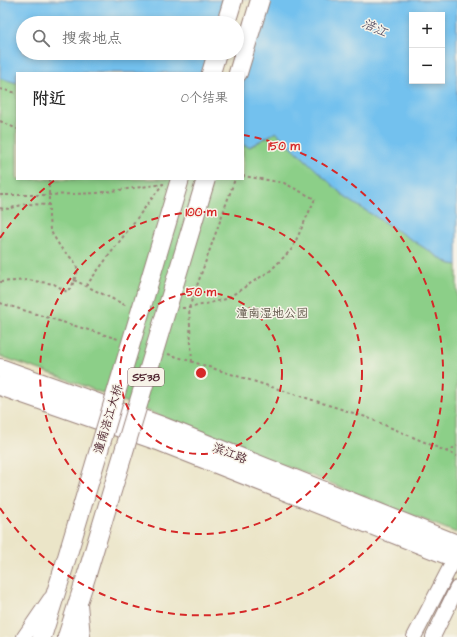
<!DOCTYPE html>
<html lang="zh">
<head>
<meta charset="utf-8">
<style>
  body { margin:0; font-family:"Architects Daughter","LXGW WenKai TC",sans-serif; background:#f2f2f2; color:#222 }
  .controls { position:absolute; right:12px; top:12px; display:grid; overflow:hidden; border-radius:0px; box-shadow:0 2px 6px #0003 }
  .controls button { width:36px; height:36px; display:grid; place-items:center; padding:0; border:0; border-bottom:1px solid #e0e0e0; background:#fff; color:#222; font:20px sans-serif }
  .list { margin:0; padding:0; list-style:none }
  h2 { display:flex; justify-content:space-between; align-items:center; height:52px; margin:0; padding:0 16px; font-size:17px }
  h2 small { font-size:13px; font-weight:400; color:#767676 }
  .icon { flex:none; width:22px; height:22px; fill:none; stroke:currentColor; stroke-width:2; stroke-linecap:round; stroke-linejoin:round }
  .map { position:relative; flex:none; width:457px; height:637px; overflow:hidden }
  .search { position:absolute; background:#fff; box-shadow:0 2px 6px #0003; left:16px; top:16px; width:228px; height:44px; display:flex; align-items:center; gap:10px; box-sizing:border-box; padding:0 14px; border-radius:22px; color:#767676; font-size:15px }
  .panel { position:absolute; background:#fff; box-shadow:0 2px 6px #0003; left:16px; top:72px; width:228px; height:108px; border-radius:0px }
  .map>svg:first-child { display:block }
</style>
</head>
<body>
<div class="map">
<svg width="457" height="637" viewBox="0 0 457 637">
  <rect width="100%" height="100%" fill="#f7f3e8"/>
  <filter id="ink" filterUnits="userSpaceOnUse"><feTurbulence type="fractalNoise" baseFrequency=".025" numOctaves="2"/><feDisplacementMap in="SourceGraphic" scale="8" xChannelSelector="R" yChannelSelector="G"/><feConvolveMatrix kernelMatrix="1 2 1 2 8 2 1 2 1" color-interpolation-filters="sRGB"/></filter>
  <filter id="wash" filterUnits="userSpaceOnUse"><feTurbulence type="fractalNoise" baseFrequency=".012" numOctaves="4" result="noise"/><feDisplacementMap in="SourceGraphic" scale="16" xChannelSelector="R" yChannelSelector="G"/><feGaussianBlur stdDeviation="0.9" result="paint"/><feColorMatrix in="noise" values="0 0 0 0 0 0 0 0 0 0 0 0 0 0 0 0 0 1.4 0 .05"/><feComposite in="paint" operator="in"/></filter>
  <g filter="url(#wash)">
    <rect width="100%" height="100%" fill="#ebe5c8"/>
    <path fill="#8ccf88" stroke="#6b775a" d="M0,78L17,83V179H243V145L250,147L276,132L346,198L448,263L457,265V533L69,380L0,356Z"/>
    <path fill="#73c1ee" stroke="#5e708c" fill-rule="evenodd" d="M0,0H457V265L448,263L346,198L276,132L249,147L243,145V73H17V83L0,78ZM412,15H442V81H412ZM23,23H237V53H23Z"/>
    <path fill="#ebe5c8" d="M225,0H267L243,73H203L209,53H237V23H218Z"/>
  </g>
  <g filter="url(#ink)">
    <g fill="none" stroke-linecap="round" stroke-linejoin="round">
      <defs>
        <path id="minor" d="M80,604L83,637
          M24,637L50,599
          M414,637L457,554
          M433,637L457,588"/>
        <path id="major" d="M226,23L233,0
          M211,73L217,53
          M238,73L260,0
          M0,368L162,426L457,544
          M0,386L158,441L457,559
          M42,637L64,567
          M67,637L87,574"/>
      </defs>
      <use href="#minor" stroke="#9a827a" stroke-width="16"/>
      <use href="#major" stroke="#9a827a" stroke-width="20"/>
      <path stroke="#9a827a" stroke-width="2" stroke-dasharray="3 3" stroke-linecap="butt" d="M0,89L17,93
        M0,121L17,129
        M0,195H50L97,193L164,184
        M0,208C10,211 17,205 26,204C34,204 42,205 50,205
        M74,280L127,306
        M0,282L28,280L54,284L67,292L72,286L78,270L74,261L61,248L50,230L49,217V179
        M86,286L162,185
        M0,303L118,339
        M182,308H189L226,299L270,271L292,249L315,199L284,183L243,176
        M168,354L366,417L457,456
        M192,362L189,308L235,179
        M446,452L457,446"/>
      <use href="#minor" stroke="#fff" stroke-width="14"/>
      <use href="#major" stroke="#fff" stroke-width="18"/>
      <defs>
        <path id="major-bridge" d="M64,567L180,179
          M87,574L206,179"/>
      </defs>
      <use href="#major-bridge" stroke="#9a827a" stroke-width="20" stroke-linecap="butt"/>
      <use href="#major-bridge" stroke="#fff" stroke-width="18"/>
    </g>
  </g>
  <g fill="none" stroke="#d62828" stroke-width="2" stroke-dasharray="7 5">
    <circle cx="201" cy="373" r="81"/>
    <circle cx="201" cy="373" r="161"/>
    <path d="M0 238A242 242 0 0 1 55 180M243 135A242 242 0 1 1 0 508"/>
  </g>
  <g text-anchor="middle" stroke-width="3" stroke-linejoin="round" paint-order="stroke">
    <rect fill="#f7f3e8" stroke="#7e5f64" stroke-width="1" x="128" y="368" width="36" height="18" rx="3"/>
    <g font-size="11" font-weight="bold" fill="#4a1f2b">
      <text x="146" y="381">S538</text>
    </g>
    <g font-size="12" fill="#5e5447" stroke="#f7f3e8">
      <text x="272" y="317">潼南湿地公园</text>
    </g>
    <g font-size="12" fill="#4a1f2b" stroke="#f7f3e8">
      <text transform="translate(108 419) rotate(-73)" y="4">潼南涪江大桥</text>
      <text transform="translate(230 453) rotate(22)" y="4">滨江路</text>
    </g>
    <g font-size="13" font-style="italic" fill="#565066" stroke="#f7f3e8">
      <text transform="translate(375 27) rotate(25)" y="5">涪江</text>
    </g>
  </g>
  <circle cx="201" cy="373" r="6" fill="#d62828" stroke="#f7f3e8" stroke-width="2"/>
  <g font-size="12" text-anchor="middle" font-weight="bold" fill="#d62828" stroke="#f7f3e8" stroke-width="3" stroke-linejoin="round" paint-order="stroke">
    <text x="284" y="150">150 m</text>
    <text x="201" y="216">100 m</text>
    <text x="201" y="296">50 m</text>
  </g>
</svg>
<div class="controls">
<button>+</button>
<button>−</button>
</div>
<div class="search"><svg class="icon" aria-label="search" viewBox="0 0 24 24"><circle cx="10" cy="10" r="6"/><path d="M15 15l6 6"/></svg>搜索地点</div>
<section class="panel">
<h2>附近<small>0个结果</small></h2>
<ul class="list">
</ul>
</section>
</div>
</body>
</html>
